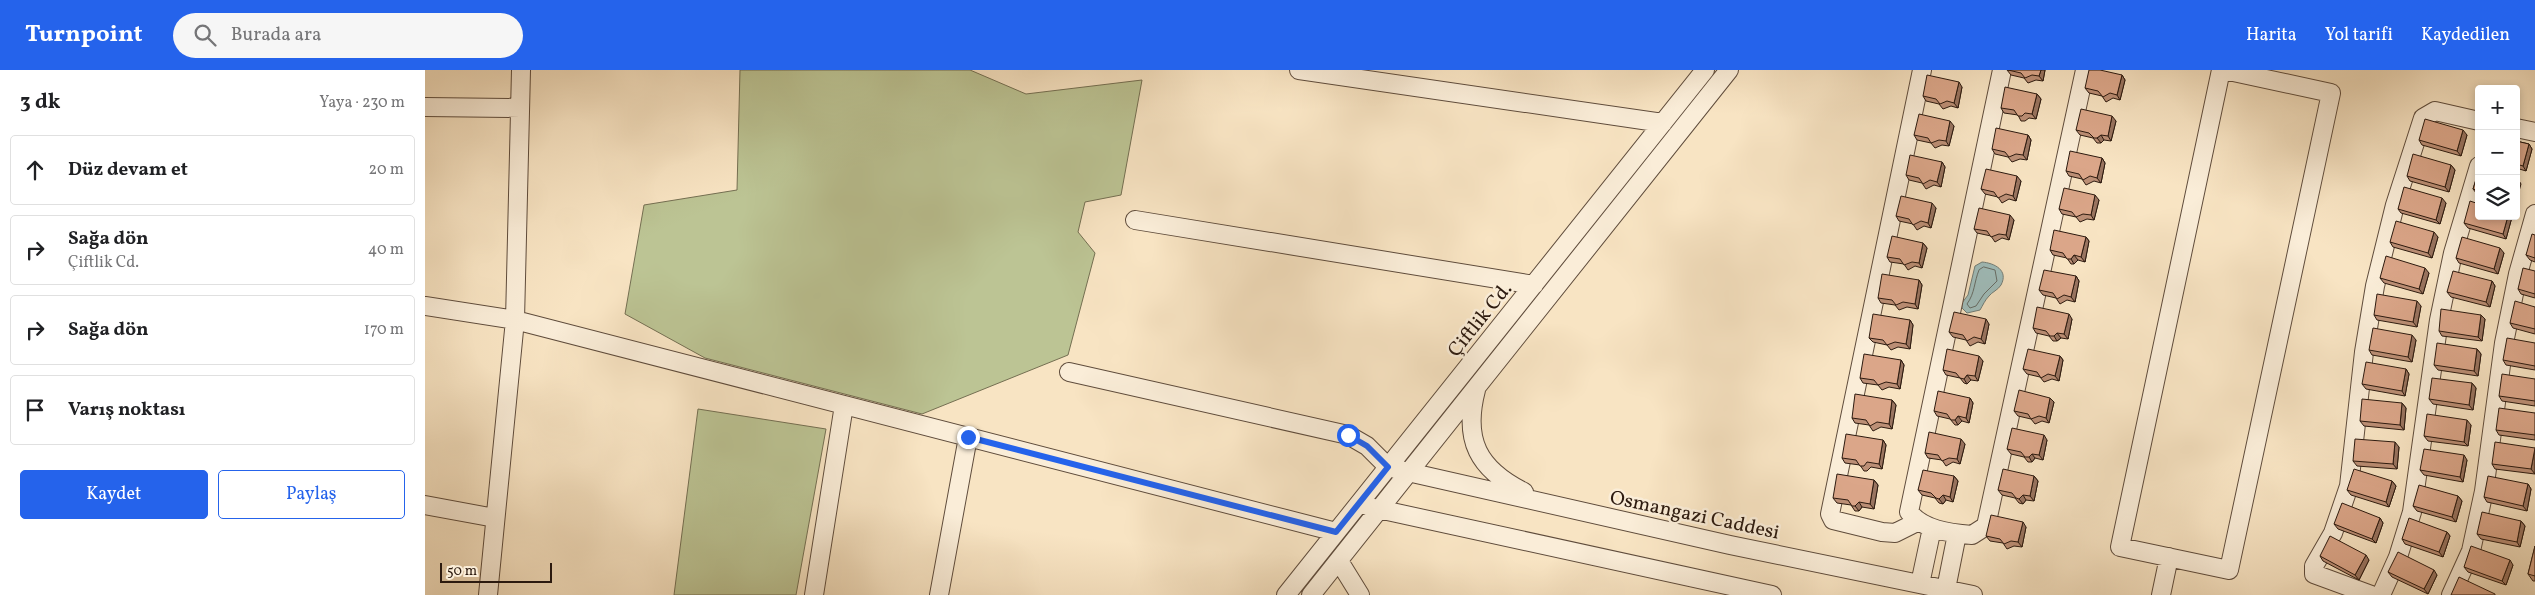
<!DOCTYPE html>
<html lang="tr">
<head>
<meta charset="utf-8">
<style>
  body { margin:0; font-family:Vollkorn,serif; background:#f6f6f6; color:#202124 }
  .controls { position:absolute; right:15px; top:15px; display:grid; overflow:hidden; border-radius:5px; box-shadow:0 2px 8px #0003 }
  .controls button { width:45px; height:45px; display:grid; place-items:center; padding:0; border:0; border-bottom:1px solid #e0e0e0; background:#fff; color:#202124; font:25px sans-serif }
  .scale { position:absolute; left:15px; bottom:12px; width:112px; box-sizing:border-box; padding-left:5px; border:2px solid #2c1a0f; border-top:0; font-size:14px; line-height:18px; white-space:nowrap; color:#2c1a0f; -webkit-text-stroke:4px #faedd8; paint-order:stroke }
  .stop { position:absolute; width:15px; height:15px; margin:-11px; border:4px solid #2563eb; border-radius:50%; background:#fff }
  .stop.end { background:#2563eb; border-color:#fff; box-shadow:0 1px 5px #0008 }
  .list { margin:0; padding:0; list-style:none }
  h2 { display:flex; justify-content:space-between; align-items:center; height:65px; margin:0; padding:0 20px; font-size:21px }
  h2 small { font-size:16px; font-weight:400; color:#757577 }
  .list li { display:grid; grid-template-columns:32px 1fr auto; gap:15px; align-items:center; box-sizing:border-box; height:70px; margin:0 10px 10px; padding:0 10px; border:1px solid #e0e0e0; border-radius:5px }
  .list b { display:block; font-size:19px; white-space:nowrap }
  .list p { margin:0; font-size:16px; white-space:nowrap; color:#757577 }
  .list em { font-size:16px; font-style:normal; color:#757577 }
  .actions { display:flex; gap:10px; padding:15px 20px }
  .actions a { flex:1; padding:11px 0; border:1px solid #2563eb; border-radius:5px; text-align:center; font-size:18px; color:#2563eb }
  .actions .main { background:#2563eb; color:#fff }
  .icon { flex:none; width:28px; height:28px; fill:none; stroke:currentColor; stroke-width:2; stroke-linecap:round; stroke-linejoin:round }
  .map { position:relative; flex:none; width:2110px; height:525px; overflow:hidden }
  header { display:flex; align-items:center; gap:30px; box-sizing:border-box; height:70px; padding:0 25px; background:#2563eb; color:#fff }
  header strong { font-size:24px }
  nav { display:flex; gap:28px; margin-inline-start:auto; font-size:18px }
  .search { width:350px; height:45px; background:#f6f6f6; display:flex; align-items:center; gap:12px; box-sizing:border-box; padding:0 18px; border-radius:28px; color:#757577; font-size:19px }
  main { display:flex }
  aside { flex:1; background:#fff }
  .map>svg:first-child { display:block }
</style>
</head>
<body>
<header>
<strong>Turnpoint</strong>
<div class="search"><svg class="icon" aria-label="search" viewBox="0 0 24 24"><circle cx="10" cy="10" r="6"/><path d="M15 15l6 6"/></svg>Burada ara</div>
<nav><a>Harita</a><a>Yol tarifi</a><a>Kaydedilen</a></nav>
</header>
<main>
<aside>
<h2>3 dk<small>Yaya · 230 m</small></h2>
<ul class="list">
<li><svg class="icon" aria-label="ahead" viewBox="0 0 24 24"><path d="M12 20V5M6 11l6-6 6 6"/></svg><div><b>Düz devam et</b></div><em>20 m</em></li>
<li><svg class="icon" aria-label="right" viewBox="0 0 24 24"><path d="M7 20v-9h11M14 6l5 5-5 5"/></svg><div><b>Sağa dön</b><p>Çiftlik Cd.</p></div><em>40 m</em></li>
<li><svg class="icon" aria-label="right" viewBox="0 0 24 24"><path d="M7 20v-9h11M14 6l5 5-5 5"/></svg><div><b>Sağa dön</b></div><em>170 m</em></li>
<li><svg class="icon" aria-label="arrive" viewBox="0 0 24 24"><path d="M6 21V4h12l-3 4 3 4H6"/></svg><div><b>Varış noktası</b></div></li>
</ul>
<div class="actions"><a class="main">Kaydet</a><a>Paylaş</a></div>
</aside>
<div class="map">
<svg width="2110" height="525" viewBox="0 0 2110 525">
  <rect width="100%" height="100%" fill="#f8e4c3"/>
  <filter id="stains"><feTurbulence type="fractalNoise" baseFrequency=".004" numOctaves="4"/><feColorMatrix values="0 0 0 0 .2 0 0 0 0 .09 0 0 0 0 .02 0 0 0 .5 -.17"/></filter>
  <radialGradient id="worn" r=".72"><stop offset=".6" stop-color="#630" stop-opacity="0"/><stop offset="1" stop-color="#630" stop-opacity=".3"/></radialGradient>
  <path fill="#bcc494" stroke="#746f52" d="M315,0H545L601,24L717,10L696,125L660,132L653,162L670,183L643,285L497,344L280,288L200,244L219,135L312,120Z
    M273,339L401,359L371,525H249Z"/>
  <path fill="#9fbdbb" stroke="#717c76" d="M1557,192C1569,193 1584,200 1576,215C1573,220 1567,222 1564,226C1560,230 1558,235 1555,240L1542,243L1537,238V233L1543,225L1550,196Z"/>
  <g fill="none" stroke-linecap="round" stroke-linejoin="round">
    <path stroke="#666c65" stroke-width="1" d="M1559,197L1570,200L1572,211L1559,224L1551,236L1545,238L1542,234C1550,223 1549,212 1554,200Z"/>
    <defs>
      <path id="minor" d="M874,0L1238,53
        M1577,0L1484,442C1498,460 1524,463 1547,465L1561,456L1660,0
        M1796,0L1695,477L1804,500L1906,23L1799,0
        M0,37L95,38
        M2091,58L2110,62
        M710,150L1109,215
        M0,236L90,250L911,462
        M644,302L923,365L942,376L963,397L983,402L1305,475L1548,525
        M1051,320C1038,370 1053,399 1099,422
        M0,435L70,448
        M944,437L1347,525
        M1492,452L1470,463L1457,462L1408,450L1405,444L1497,0
        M914,491L935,525
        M1495,514L1507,458
        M1521,519L1532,464
        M63,525L90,250L96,0
        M389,525L419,335
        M514,525L543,367
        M861,525L1280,0
        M886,525L1304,0
        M1736,525L1744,487
        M1946,525L1889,504V496L1908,463L1924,416L1939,282L1950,216L1970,135L1998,48L2010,41L2054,51
        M1956,525L1973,487L1987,442L2014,250L2028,183L2054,96
        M2026,525L2046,481L2059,421L2079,273L2093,204L2110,144"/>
    </defs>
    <use href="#minor" stroke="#5f4c3c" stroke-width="20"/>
    <use href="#minor" stroke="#faedd8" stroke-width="18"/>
  </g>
  <path fill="#bc8f76" stroke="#2c1a0f" d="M1582,0H1620L1618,11L1611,10L1603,13L1599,8L1586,5Z
    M1697,5L1700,10L1695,30L1688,28L1681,32L1677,26L1664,23L1660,18Z
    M1537,17L1533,38L1526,36L1518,39L1514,34L1501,31L1498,26Z
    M1612,24L1616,29L1611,49L1604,48L1600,51H1596L1593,45L1579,43L1576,38Z
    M1691,51L1686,71L1679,70L1676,73H1672L1668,68L1655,65L1651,60Z
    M1529,56L1524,76L1517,75L1510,78L1506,73L1492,70L1489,65Z
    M1603,65L1606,70L1602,90L1595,89L1587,92L1583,87L1570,84L1567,79Z
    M2042,65L2036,86L1997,75L1994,70Z
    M2091,71L2104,74L2107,79L2101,101L2091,98Z
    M1677,88L1680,93L1676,113L1669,111L1661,115L1657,109L1644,106L1641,101Z
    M1517,92L1520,97L1516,117L1509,115L1501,119L1497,113L1484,110L1481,105Z
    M2026,95L2030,100L2024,122L1985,111L1982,106Z
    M2054,100V125L2052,124L2048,119Z
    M1596,111L1591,131L1584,129L1577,133L1573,127L1560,124L1556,119Z
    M1674,130L1669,150L1662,149L1655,152L1651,147L1637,144L1634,139Z
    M2021,133L2015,154L1976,143L1973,139Z
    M1511,138L1506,158L1499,156L1492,160L1488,154L1474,151L1471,146Z
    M2054,146H2087V147L2081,169L2043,158L2039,153Z
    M1589,150L1584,170L1577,168L1570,172L1566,166L1552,163L1549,159Z
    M2110,165V192L2105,190L2101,185Z
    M1661,167L1664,171L1660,192L1653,190L1649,194H1646L1642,188L1628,185L1625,180Z
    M2013,167L2007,188L1968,177L1965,172Z
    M1498,173L1502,178L1497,198L1490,196L1483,200L1479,194L1465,192L1462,187Z
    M2079,183L2073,204L2034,193L2031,188Z
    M2110,201V228L2096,224L2093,219Z
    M2004,203L1998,224L1959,213L1955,208Z
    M1651,206L1654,211L1650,232L1642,230L1635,234L1631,228L1618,225L1614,220Z
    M1494,210L1497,215L1493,239L1482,237L1474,240L1470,235L1456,233L1453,228Z
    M2067,211L2070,216L2065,237L2026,227L2022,222Z
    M1996,236L1992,257L1952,250L1949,245Z
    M2110,237V264L2088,258L2085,253Z
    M2056,245L2060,249L2057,271L2017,266L2014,261Z
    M1647,249L1643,269L1636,268L1632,271H1628L1624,266L1611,263L1608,258Z
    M1485,250L1488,255L1485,279L1473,277L1466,280L1462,275L1448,272L1444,268Z
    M1564,254L1560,274L1553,272L1545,276L1541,270L1528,267L1524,262Z
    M1991,270L1987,292L1947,285L1944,280Z
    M2110,273V300L2081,295L2078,290Z
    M2052,279L2056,284L2053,306L2013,300L2009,295Z
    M1635,286L1638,290L1634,311L1627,309L1619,312L1615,307L1602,304L1598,299Z
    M1476,290L1479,295L1475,319L1464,317L1457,320L1453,315L1438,313L1435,308Z
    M1558,291L1553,311L1546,310L1542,314L1539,313L1535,308L1521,305L1518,300Z
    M1981,299L1984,304L1980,326L1941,319L1937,314Z
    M2110,309V336L2077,331L2074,326Z
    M2047,313L2051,318L2048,340L2008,334L2004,329Z
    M1545,328L1548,333L1544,353L1537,351L1533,355H1530L1525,349L1512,346L1509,341Z
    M1467,330L1471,335L1467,359L1456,357L1448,361L1444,355L1430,353L1427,348Z
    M1629,332L1624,353L1617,351L1610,354L1606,349L1593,346L1589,341Z
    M1977,333L1981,338L1979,360L1939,356L1935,351Z
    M2110,343V370L2074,365L2071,360Z
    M2046,355L2043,376L2003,371L1999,366Z
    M1458,370L1461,375L1457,399L1446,397L1442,401H1439L1435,395L1420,393L1417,388Z
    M1622,370L1618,390L1610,388L1607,392H1603L1599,387L1586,384L1582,379Z
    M1540,374L1535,394L1528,392L1521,396L1517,390L1503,388L1500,383Z
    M1974,377L1972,399L1932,396L1928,391Z
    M2110,378V404L2070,399L2067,394Z
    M2042,390L2038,412L1999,405L1995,400Z
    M1529,406L1533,411L1528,432L1521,430L1518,434L1514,433L1510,428L1497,425L1493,420Z
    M1609,406L1613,411L1609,431L1601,430L1598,434L1594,433L1590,428L1577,425L1573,420Z
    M1449,410L1453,415L1449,439L1437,437L1434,441H1430L1426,435L1412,433L1408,428Z
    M1967,411L1971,416L1964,437L1926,425L1922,420Z
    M2103,414L2106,419L2102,441L2062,432L2059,427Z
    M2033,426L2037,431L2031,452L1992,441L1988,436Z
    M1955,448L1958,453L1951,473L1913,459L1909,454Z
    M2096,451L2100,456L2095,477L2056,469L2052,464Z
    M1601,457L1597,477L1589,476L1582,479L1578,473L1565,471L1561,466Z
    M2022,462L2025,466L2018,487L1980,474L1977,469Z
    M2110,476V511H2108L2103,504Z
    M1895,486L1944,490L1934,510L1898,491Z
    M2088,495L2081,515L2043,502L2039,497Z
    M1963,502L2012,505L2003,524L1967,507Z"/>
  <path fill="#997460" stroke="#2c1a0f" d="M1616,0H1620L1618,11L1614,6Z
    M1697,5L1700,10L1695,30L1692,25Z
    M1534,12L1537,17L1533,38L1529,33Z
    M1612,24L1616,29L1611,49L1607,44Z
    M1687,46L1691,51L1686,71L1683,66Z
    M1525,51L1529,56L1524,76L1521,71Z
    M2038,60L2042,65L2036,86L2032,81Z
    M1603,65L1606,70L1602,90L1598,85Z
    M1676,65L1679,70L1676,73L1672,68Z
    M2104,74L2107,79L2101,101L2098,96Z
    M1677,88L1680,93L1676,113L1672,108Z
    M1517,92L1520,97L1516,117L1512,112Z
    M2026,95L2030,100L2024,122L2020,117Z
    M1592,106L1596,111L1591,131L1588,126Z
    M2093,109L2096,114L2091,132V115Z
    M1670,125L1674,130L1669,150L1666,145Z
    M2017,128L2021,133L2015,154L2011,150Z
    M1507,133L1511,138L1506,158L1503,153Z
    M1585,145L1589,150L1584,170L1581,165Z
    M2083,146H2087V147L2081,169L2078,164Z
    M2009,162L2013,167L2007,188L2003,183Z
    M1661,167L1664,171L1660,192L1656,187Z
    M1498,173L1502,178L1497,198L1494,193Z
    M2075,178L2079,183L2073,204L2069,199Z
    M1649,185L1653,190L1649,194L1646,189Z
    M2000,198L2004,203L1998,224L1994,219Z
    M1651,206L1654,211L1650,232L1646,227Z
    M1494,210L1497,215L1493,239L1490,234Z
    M2067,211L2070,216L2065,237L2061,232Z
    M1992,231L1996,236L1992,257L1988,252Z
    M1644,244L1647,249L1643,269L1639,264Z
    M2056,245L2060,249L2057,271L2053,267Z
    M1561,249L1564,254L1560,274L1556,269Z
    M1485,250L1488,255L1485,279L1481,274Z
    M1632,263L1636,268L1632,271L1629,266Z
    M1987,265L1991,270L1987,292L1983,287Z
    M2052,279L2056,284L2053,306L2049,301Z
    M1554,286L1558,291L1553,311L1550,306Z
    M1635,286L1638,290L1634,311L1630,306Z
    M1476,290L1479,295L1475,319L1472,314Z
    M1981,299L1984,304L1980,326L1977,321Z
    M1542,305L1546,310L1542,314L1539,309Z
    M2047,313L2051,318L2048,340L2044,335Z
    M1545,328L1548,333L1544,353L1541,348Z
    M1625,328L1629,332L1624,353L1621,348Z
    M1467,330L1471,335L1467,359L1464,354Z
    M1977,333L1981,338L1979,360L1975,355Z
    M1533,346L1537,351L1533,355L1530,350Z
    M2042,350L2046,355L2043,376L2039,372Z
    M1619,365L1622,370L1618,390L1614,385Z
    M1536,369L1540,374L1535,394L1532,389Z
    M1458,370L1461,375L1457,399L1454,394Z
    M1970,372L1974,377L1972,399L1968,394Z
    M2110,378V404L2106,399Z
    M1607,384L1610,388L1607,392L1604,387Z
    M2039,385L2042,390L2038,412L2035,407Z
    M1529,406L1533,411L1528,432L1525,427Z
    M1609,406L1613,411L1609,431L1605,426Z
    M1449,410L1453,415L1449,439L1445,434Z
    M1967,411L1971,416L1964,437L1961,432Z
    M2103,414L2106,419L2102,441L2098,436Z
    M1518,425L1521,430L1518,434L1514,429Z
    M1598,425L1601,430L1598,434L1594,429Z
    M2033,426L2037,431L2031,452L2027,447Z
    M1434,432L1437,437L1434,441L1430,436Z
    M1955,448L1958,453L1951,473L1947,469Z
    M2096,451L2100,456L2095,477L2092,472Z
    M1598,452L1601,457L1597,477L1593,472Z
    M2022,462L2025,466L2018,487L2014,482Z
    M1941,485L1944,490L1934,510L1930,505Z
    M2085,490L2088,495L2081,515L2077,511Z
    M2009,500L2012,505L2003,524L1999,519Z"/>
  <path fill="#dba689" stroke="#2c1a0f" d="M1583,0H1616L1614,6L1607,5L1600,8L1596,3Z
    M1664,0H1675L1697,5L1692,25L1685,23L1678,27L1673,21L1660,18Z
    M1502,5L1534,12L1529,33L1522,31L1515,34L1511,29L1498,26Z
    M1580,17L1612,24L1607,44L1600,43L1597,46H1593L1589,40L1576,38Z
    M1656,39L1687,46L1683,66L1676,65L1672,68H1669L1664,63L1651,60Z
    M1494,44L1525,51L1521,71L1514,70L1506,73L1503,68L1489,65Z
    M2000,49L2038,60L2032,81L1994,70Z
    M1571,58L1603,65L1598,85L1591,84L1584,87L1580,82L1567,79Z
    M2091,71L2104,74L2098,96L2091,94Z
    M1645,81L1677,88L1672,108L1665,106L1658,110L1654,104L1641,101Z
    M1988,84L2026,95L2020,117L1982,106Z
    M1485,85L1517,92L1512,112L1505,110L1498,114L1494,108L1481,105Z
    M1561,99L1592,106L1588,126L1581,124L1573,128L1569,122L1556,119Z
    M2054,100V121L2048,119Z
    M1979,117L2017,128L2011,150L1973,139Z
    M1639,118L1670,125L1666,145L1658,144L1651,147L1647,142L1634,139Z
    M1476,126L1507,133L1503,153L1496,151L1488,155L1484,149L1471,146Z
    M2045,131L2054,134V146H2083L2078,164L2039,153Z
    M1554,138L1585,145L1581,165L1574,164L1566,167L1562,161L1549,159Z
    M1971,151L2009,162L2003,183L1965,172Z
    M1629,160L1661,167L1656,187L1649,185L1646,189H1642L1638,183L1625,180Z
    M2107,164L2110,165V188L2101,185Z
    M1467,166L1498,173L1494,193L1487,192L1479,195L1475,189L1462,187Z
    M2037,167L2075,178L2069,199L2031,188Z
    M1961,186L2000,198L1994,219L1955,208Z
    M2098,198L2110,201V224L2093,219Z
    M1619,200L1651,206L1646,227L1639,225L1632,229L1628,223L1614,220Z
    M2028,201L2067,211L2061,232L2022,222Z
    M1457,204L1494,210L1490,234L1478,232L1471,235L1467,230L1453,228Z
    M1952,224L1992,231L1988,252L1949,245Z
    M2090,231L2110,237V259L2085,253Z
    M1612,237L1644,244L1639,264L1632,263L1629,266H1625L1621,261L1608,258Z
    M2016,239L2056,245L2053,267L2014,261Z
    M1529,242L1561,249L1556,269L1549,267L1542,271L1538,265L1524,262Z
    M1448,244L1485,250L1481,274L1470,272L1462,275L1458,270L1444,268Z
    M1948,258L1987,265L1983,287L1944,280Z
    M2082,268L2110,273V296L2078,290Z
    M2012,273L2052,279L2049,301L2009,295Z
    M1522,279L1554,286L1550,306L1542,305L1539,309L1535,308L1531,303L1518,300Z
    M1603,279L1635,286L1630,306L1623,304L1616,308L1612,302L1598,299Z
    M1439,284L1476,290L1472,314L1461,312L1453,315L1449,310L1435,308Z
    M1941,292L1981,299L1977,321L1937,314Z
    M2077,304L2110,309V331L2074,326Z
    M2007,308L2047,313L2044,335L2004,329Z
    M1594,320L1625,328L1621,348L1614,346L1606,349L1603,344L1589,341Z
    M1513,321L1545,328L1541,348L1533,346L1530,350H1526L1522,344L1509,341Z
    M1430,324L1467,330L1464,354L1452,352L1445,356L1441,350L1427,348Z
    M1937,329L1977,333L1975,355L1935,351Z
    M2074,338L2110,343V365L2071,360Z
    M2002,344L2042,350L2039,372L1999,366Z
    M1587,358L1619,365L1614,385L1607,384L1604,387H1600L1596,382L1582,379Z
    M1504,362L1536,369L1532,389L1524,388L1517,391L1513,385L1500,383Z
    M1421,364L1458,370L1454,394L1442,392L1439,396H1435L1431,390L1417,388Z
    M1930,369L1970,372L1968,394L1928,391Z
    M2070,372L2110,378L2106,399L2067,394Z
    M1999,379L2039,385L2035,407L1995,400Z
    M1578,399L1609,406L1605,426L1598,425L1594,429L1591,428L1587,423L1573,420Z
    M1929,399L1967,411L1961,432L1922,420Z
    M1498,400L1529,406L1525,427L1518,425L1514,429L1511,428L1506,423L1493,420Z
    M1412,404L1449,410L1445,434L1434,432L1430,436H1427L1423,430L1408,428Z
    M2063,406L2103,414L2098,436L2059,427Z
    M1994,415L2033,426L2027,447L1988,436Z
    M1917,433L1955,448L1947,469L1909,454Z
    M2057,442L2096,451L2092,472L2052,464Z
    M1566,445L1598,452L1593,472L1586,471L1579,474L1575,469L1561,466Z
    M1984,448L2022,462L2014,482L1977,469Z
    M1905,466L1941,485L1930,505L1895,486Z
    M2046,476L2085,490L2077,511L2039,497Z
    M2110,476V506L2103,504Z
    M1973,482L2009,500L1999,519L1963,502Z
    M2034,507L2070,524V525H2026Z"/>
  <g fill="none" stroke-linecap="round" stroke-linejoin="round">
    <path stroke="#2563eb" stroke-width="6" d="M543,367L911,462L963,397L942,376L923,365"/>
  </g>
  <g text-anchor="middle" stroke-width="5" stroke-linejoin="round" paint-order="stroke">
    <g font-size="20" fill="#2c1a0f" stroke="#faedd8">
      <text transform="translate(1054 249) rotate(-51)" y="7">Çiftlik Cd.</text>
      <text transform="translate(1270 444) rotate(12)" y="7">Osmangazi Caddesi</text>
    </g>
  </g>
  <rect width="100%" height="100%" filter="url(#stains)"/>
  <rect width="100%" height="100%" fill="url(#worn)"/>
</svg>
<div class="controls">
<button>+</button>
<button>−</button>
<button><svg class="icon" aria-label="layers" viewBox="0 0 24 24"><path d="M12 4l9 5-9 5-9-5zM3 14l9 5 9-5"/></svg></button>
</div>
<div class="scale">50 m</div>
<div class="stop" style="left:923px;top:365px"></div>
<div class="stop end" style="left:543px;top:367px"></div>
</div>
</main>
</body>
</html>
